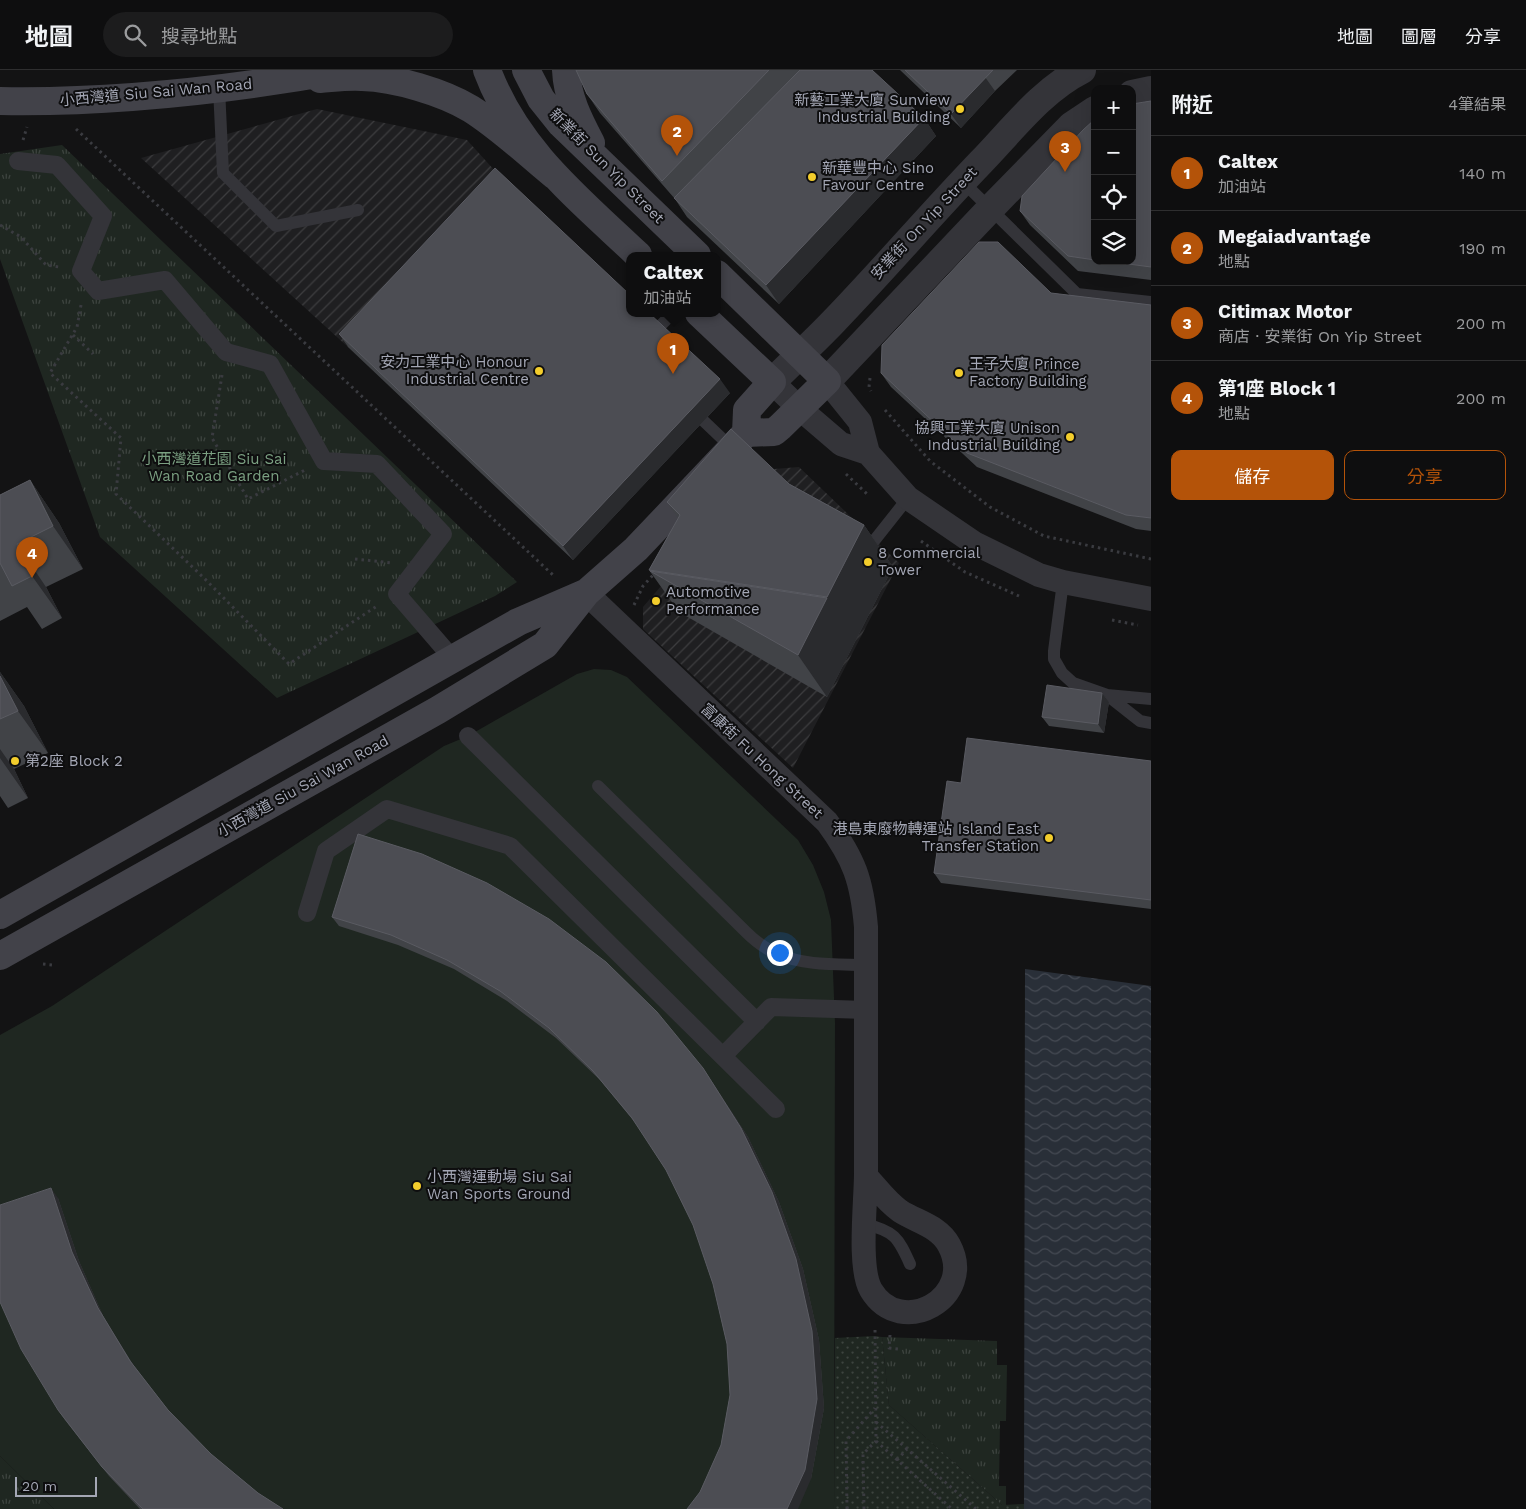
<!DOCTYPE html>
<html lang="zh-TW">
<head>
<meta charset="utf-8">
<style>
  body { margin:0; font-family:"Work Sans","Noto Sans TC",sans-serif; background:#1c1c1d; color:#f1f3f6 }
  .controls { position:absolute; right:15px; top:15px; display:grid; overflow:hidden; border-radius:10px; box-shadow:0 5px 20px #0002 }
  .controls button { width:45px; height:45px; display:grid; place-items:center; padding:0; border:0; border-bottom:1px solid #2e2e2f; background:#0e0e0f; color:#f1f3f6; font:25px sans-serif }
  .scale { position:absolute; left:15px; bottom:12px; width:82px; box-sizing:border-box; padding-left:5px; border:2px solid #a4a7b5; border-top:0; font-size:14px; line-height:18px; white-space:nowrap; color:#a4a7b5; -webkit-text-stroke:4px #0e0e0f; paint-order:stroke }
  .you { position:absolute; left:779px; top:882px; width:18px; height:18px; margin:-12px; border:4px solid #fff; border-radius:50%; background:#1a73e8; box-shadow:0 0 0 8px #1a73e833 }
  .badge { display:grid; place-items:center; width:32px; height:32px; border-radius:50%; background:#b45309; color:#fff; font-size:16px; font-weight:700 }
  .pin { position:absolute; translate:-50% -41px; filter:drop-shadow(0 1px 2px #0008) }
  .pin::after { content:''; position:absolute; top:26px; width:18px; height:15px; background:inherit; clip-path:polygon(0 0,100% 0,50% 100%) }
  .popup { position:absolute; left:626px; top:182px; width:95px; height:65px; box-sizing:border-box; display:grid; place-content:center; border-radius:10px; background:#0e0e0f; filter:drop-shadow(0 1px 4px #0005); font-size:16px; white-space:nowrap; color:#9b9c9e }
  .popup b { font-size:19px; color:#f1f3f6 }
  .popup::after { content:''; position:absolute; left:50%; top:100%; margin-left:-10px; border:10px solid transparent; border-top-color:#0e0e0f }
  .list { margin:0; padding:0; list-style:none }
  h2 { display:flex; justify-content:space-between; align-items:center; height:65px; margin:0; padding:0 20px; font-size:21px }
  h2 small { font-size:16px; font-weight:400; color:#9b9c9e }
  .list li { display:grid; grid-template-columns:32px 1fr auto; gap:15px; align-items:center; box-sizing:border-box; height:75px; padding:0 20px; border-top:1px solid #2e2e2f }
  .list b { display:block; font-size:19px; white-space:nowrap }
  .list p { margin:0; font-size:16px; white-space:nowrap; color:#9b9c9e }
  .list em { font-size:16px; font-style:normal; color:#9b9c9e }
  .actions { display:flex; gap:10px; padding:15px 20px }
  .actions a { flex:1; padding:11px 0; border:1px solid #b45309; border-radius:10px; text-align:center; font-size:18px; color:#b45309 }
  .actions .main { background:#b45309; color:#fff }
  .icon { flex:none; width:28px; height:28px; fill:none; stroke:currentColor; stroke-width:2; stroke-linecap:round; stroke-linejoin:round }
  .map { position:relative; flex:none; width:1151px; height:1439px; overflow:hidden }
  header { display:flex; align-items:center; gap:30px; box-sizing:border-box; height:70px; padding:0 25px; background:#0e0e0f; border-bottom:1px solid #2e2e2f }
  header strong { font-size:24px }
  nav { display:flex; gap:28px; margin-inline-start:auto; font-size:18px }
  .search { width:350px; height:45px; background:#1c1c1d; display:flex; align-items:center; gap:12px; box-sizing:border-box; padding:0 18px; border-radius:28px; color:#9b9c9e; font-size:19px }
  main { display:flex }
  aside { flex:1; background:#0e0e0f }
  .map>svg:first-child { display:block }
</style>
</head>
<body>
<header>
<strong>地圖</strong>
<div class="search"><svg class="icon" aria-label="search" viewBox="0 0 24 24"><circle cx="10" cy="10" r="6"/><path d="M15 15l6 6"/></svg>搜尋地點</div>
<nav><a>地圖</a><a>圖層</a><a>分享</a></nav>
</header>
<main>
<div class="map">
<svg width="1151" height="1439" viewBox="0 0 1151 1439">
  <defs>
    <pattern id="industrial-furrows" width="10" height="10" patternUnits="userSpaceOnUse" patternTransform="scale(1.25)"><rect width="10" height="10" fill="#1f1f21"/><path d="M-1 1l2-2M0 10L10 0M9 11l2-2" fill="none" stroke="#3d3d3f"/></pattern>
    <pattern id="grass-tufts" width="24" height="20" patternUnits="userSpaceOnUse" patternTransform="scale(1.25)"><rect width="24" height="20" fill="#1f2721"/><path d="M3 7l-1-3M5 7V3M7 7l1-3M15 17l-1-3M17 17v-4M19 17l1-3" fill="none" stroke="#3d443f"/></pattern>
    <pattern id="garden-dots" width="8" height="8" patternUnits="userSpaceOnUse" patternTransform="scale(1.25)"><rect width="8" height="8" fill="#1f2721"/><path d="M2 2h.1M6 6h.1" fill="none" stroke="#3d443f" stroke-width="1.8" stroke-linecap="round"/></pattern>
    <pattern id="water-waves" width="16" height="10" patternUnits="userSpaceOnUse" patternTransform="scale(1.25)"><rect width="16" height="10" fill="#292f38"/><path d="M0 5q4-4 8 0t8 0" fill="none" stroke="#454a53"/></pattern>
  </defs>
  <rect width="100%" height="100%" fill="#131314"/>
  <path fill="url(#industrial-furrows)" d="M317,39L467,70L505,112L349,278L141,88Z
    M799,397L899,493L793,698L643,559V537L761,400Z"/>
  <path fill="url(#grass-tufts)" d="M62,75L517,512L495,526L277,628L100,467L0,189V84Z
    M882,1267L997,1271V1295H1007L1006,1351H1000L999,1416H1006V1435H1002L889,1335Z
    M0,1386L54,1439H0Z"/>
  <path fill="url(#garden-dots)" d="M874,1266L882,1267L889,1335L1002,1435L1024,1434V1439H834L835,1268Z"/>
  <path fill="#1f2721" d="M594,599L611,600L627,607L798,770L813,795L824,822L831,850L835,953L834,1439H54L0,1386V965L52,936L444,676L468,666L577,604Z"/>
  <path fill="url(#water-waves)" d="M1025,899L1151,916V1439H1024Z"/>
  <g fill="none" stroke-linecap="round" stroke-linejoin="round">
    <path stroke="#3a3b40" stroke-width="3" stroke-dasharray="2.5 4" stroke-linecap="butt" d="M76,59L554,506
      M23,70L27,57
      M0,155L21,167L46,195L59,197
      M81,235L77,257L50,303L121,368L116,424L204,508L289,594L377,536
      M73,265L93,284
      M222,305L212,368L248,429L305,400
      M870,308L869,317L871,321
      M885,340L930,391L990,437L1044,466L1151,489
      M846,404L867,424
      M921,471L965,502L1019,526
      M355,489L393,493
      M634,535L643,516L655,503
      M1112,550L1138,555
      M43,894L52,895
      M890,1265L889,1278L898,1279
      M876,1352L976,1439
      M876,1371L952,1439
      M897,1390L907,1379
      M847,1439L846,1371L875,1338
      M864,1439L863,1384L876,1371L875,1258"/>
    <path stroke="#343439" stroke-width="12" d="M219,18L223,103L276,156L358,140
      M962,111L1077,224L1151,232
      M650,266L673,243
      M691,339L731,377
      M870,476L908,428
      M1063,512L1054,581V589L1062,603L1073,613L1107,625L1151,629
      M1107,625L1140,651L1151,653
      M598,716L746,862C755,871 765,879 778,884C805,896 837,894 866,895
      M865,1154C894,1161 898,1167 910,1194"/>
    <path stroke="#343439" stroke-width="18" d="M18,91L57,95L103,146L81,201L98,221L165,210L226,282L270,294L324,391L377,394L443,464L397,524L453,589
      M468,666L757,952
      M307,843L326,781L387,739L510,776L776,1039
      M723,986L771,937L866,940"/>
    <path stroke="#343439" stroke-width="24" d="M827,311L860,352L868,383L908,428L974,473L1039,505L1063,512L1151,529
      M772,312L799,338L841,374L868,383
      M586,523L827,752C854,789 862,810 866,857C866,939 866,1021 866,1103C866,1131 858,1198 871,1220C901,1270 977,1227 949,1175C939,1156 917,1152 900,1141C887,1132 877,1118 866,1106"/>
    <path stroke="#343439" stroke-width="28" d="M1132,24L1151,20
      M827,311L990,139L1071,56L1095,40
      M772,312C792,292 814,272 834,251C884,199 931,144 981,92C1012,60 1042,20 1082,0"/>
    <path stroke="#424249" stroke-width="28" d="M487,0C517,80 578,128 638,185
      M526,0L541,29L561,54L697,185
      M566,0C567,27 579,50 591,73
      M320,9C334,8 348,6 362,7C395,8 443,22 471,39C501,58 527,83 555,106
      M0,31C114,33 229,20 341,0
      M699,243L772,312L747,340L746,363
      M0,845L518,552L585,523
      M0,886L438,640L545,575L586,523L636,479L746,363L774,362L780,357L827,311L717,204"/>
  </g>
  <path fill="#414347" d="M576,0H800L924,48L936,66L779,234L687,147L675,129L600,43L587,24Z
    M900,0H1017L995,21L961,58Z
    M1151,31V210L1078,201L1030,155L1020,141L1095,50V191H1132Z
    M1051,223L1151,235V461L1136,459L977,397L891,317L881,303Z
    M339,264L730,323L573,490L349,278Z
    M30,410L59,453L83,499L46,517L62,548L42,559L27,537L0,551V425Z
    M789,414L864,455L893,497L827,627L679,542L649,500L678,448L667,432Z
    M0,602L24,636L48,683L14,699L28,728L8,738L0,726Z
    M1102,623L1109,632L1104,663L1049,656L1042,647Z
    M1151,691V839L941,813L934,803L961,713Z
    M358,764L703,998L748,1067L779,1132L803,1199L819,1270L824,1338L811,1409L700,1422L721,1375L730,1325L727,1274L713,1214L693,1155L666,1100L637,1055L600,1010L556,968L507,931L454,899L398,875L339,856L332,847Z
    M58,1128L79,1191L104,1248L134,1296L168,1340L211,1384L258,1423L283,1439H140L109,1406L65,1350L58,1340Z"/>
  <path fill="#2a2b2e" d="M985,7L995,21L961,58L951,44Z
    M924,48L936,66L779,234L766,215Z
    M720,309L730,323L573,490L563,476Z
    M30,410L59,453L83,499L53,456Z
    M864,455L893,497L827,627L798,585Z
    M17,474L46,517L62,548L32,506Z
    M0,602L24,636L48,683L18,641L0,606Z
    M1102,623L1109,632L1104,663L1098,654Z
    M0,679L14,699L28,728L0,688Z
    M703,998L748,1067L779,1132L803,1199L819,1270L824,1338L811,1409L798,1439H787Z
    M51,1118L58,1128L79,1191L104,1248L137,1300L98,1238L72,1182Z"/>
  <path fill="#4c4d53" stroke="#5a5b62" d="M576,0H769L662,111L587,24Z
    M800,0H872L924,48L766,215L674,128Z
    M905,0H993L951,44Z
    M1151,31V197L1106,191H1132V34Z
    M1094,50H1095V190L1068,186L1020,141L1022,126L1083,60Z
    M495,98L629,224V243H649L720,309L563,476L339,264Z
    M979,172H998L1051,223L1151,235V448L1126,445L967,383L881,303L882,275Z
    M731,359L789,414L864,455L827,527L649,500L680,445L667,432Z
    M30,410L53,456L17,474L32,506L12,516L0,493V425Z
    M650,501L827,528L798,585Z
    M0,606L18,641L0,649Z
    M1047,615L1102,623L1098,654L1042,647Z
    M967,668L1151,691V830L934,803L947,711L961,713Z
    M358,764L422,784L487,813L549,849L606,892L657,942L703,998L741,1058L772,1122L796,1189L812,1261L817,1329L805,1400L787,1439H687L700,1422L721,1375L730,1325L727,1274L713,1214L693,1155L666,1100L632,1048L593,1001L549,958L500,921L447,890L391,865L332,847Z
    M51,1118L72,1182L98,1238L130,1291L168,1340L211,1384L258,1423L283,1439H143L102,1397L58,1340L21,1279L0,1232V1135Z"/>
  <g fill="#f3cd2c" stroke="#0e0e0f" stroke-width="2">
    <circle cx="960" cy="39" r="5"/>
    <circle cx="812" cy="107" r="5"/>
    <circle cx="539" cy="301" r="5"/>
    <circle cx="959" cy="303" r="5"/>
    <circle cx="1070" cy="367" r="5"/>
    <circle cx="868" cy="492" r="5"/>
    <circle cx="656" cy="531" r="5"/>
    <circle cx="15" cy="691" r="5"/>
    <circle cx="1049" cy="768" r="5"/>
    <circle cx="417" cy="1116" r="5"/>
  </g>
  <g text-anchor="middle" stroke-width="4" stroke-linejoin="round" paint-order="stroke">
    <g font-size="15" fill="#a4a7b5" stroke="#0e0e0f">
      <text transform="translate(156 22) rotate(-5)" y="5">小西灣道 Siu Sai Wan Road</text>
      <text transform="translate(607 96) rotate(45)" y="5">新業街 Sun Yip Street</text>
      <text transform="translate(924 153) rotate(-47)" y="5">安業街 On Yip Street</text>
      <text transform="translate(762 691) rotate(43)" y="5">富康街 Fu Hong Street</text>
      <text transform="translate(303 716) rotate(-29)" y="5">小西灣道 Siu Sai Wan Road</text>
    </g>
    <g font-size="15" fill="#a4a7b5" stroke="#0e0e0f" text-anchor="start">
      <text x="950" y="35" text-anchor="end">新藝工業大廈 Sunview<tspan x="950" dy="17">Industrial Building</tspan></text>
      <text x="822" y="103">新華豐中心 Sino<tspan x="822" dy="17">Favour Centre</tspan></text>
      <text x="529" y="297" text-anchor="end">安力工業中心 Honour<tspan x="529" dy="17">Industrial Centre</tspan></text>
      <text x="969" y="299">王子大廈 Prince<tspan x="969" dy="17">Factory Building</tspan></text>
      <text x="1060" y="363" text-anchor="end">協興工業大廈 Unison<tspan x="1060" dy="17">Industrial Building</tspan></text>
      <text x="878" y="488">8 Commercial<tspan x="878" dy="17">Tower</tspan></text>
      <text x="666" y="527">Automotive<tspan x="666" dy="17">Performance</tspan></text>
      <text x="25" y="696">第2座 Block 2</text>
      <text x="1039" y="764" text-anchor="end">港島東廢物轉運站 Island East<tspan x="1039" dy="17">Transfer Station</tspan></text>
      <text x="427" y="1112">小西灣運動場 Siu Sai<tspan x="427" dy="17">Wan Sports Ground</tspan></text>
    </g>
    <g font-size="15" fill="#7ba082" stroke="#0e0e0f">
      <text x="214" y="394">小西灣道花園 Siu Sai<tspan x="214" dy="17">Wan Road Garden</tspan></text>
    </g>
  </g>
</svg>
<div class="controls">
<button>+</button>
<button>−</button>
<button><svg class="icon" aria-label="locate" viewBox="0 0 24 24"><circle cx="12" cy="12" r="6"/><path d="M12 2v4M12 18v4M2 12h4M18 12h4"/></svg></button>
<button><svg class="icon" aria-label="layers" viewBox="0 0 24 24"><path d="M12 4l9 5-9 5-9-5zM3 14l9 5 9-5"/></svg></button>
</div>
<div class="scale">20 m</div>
<div class="you"></div>
<div class="pin badge" style="left:673px;top:304px">1</div>
<div class="popup"><b>Caltex</b>加油站</div>
<div class="pin badge" style="left:677px;top:86px">2</div>
<div class="pin badge" style="left:1065px;top:102px">3</div>
<div class="pin badge" style="left:32px;top:508px">4</div>
</div>
<aside>
<h2>附近<small>4筆結果</small></h2>
<ul class="list">
<li><span class="badge">1</span><div><b>Caltex</b><p>加油站</p></div><em>140 m</em></li>
<li><span class="badge">2</span><div><b>Megaiadvantage</b><p>地點</p></div><em>190 m</em></li>
<li><span class="badge">3</span><div><b>Citimax Motor</b><p>商店 · 安業街 On Yip Street</p></div><em>200 m</em></li>
<li><span class="badge">4</span><div><b>第1座 Block 1</b><p>地點</p></div><em>200 m</em></li>
</ul>
<div class="actions"><a class="main">儲存</a><a>分享</a></div>
</aside>
</main>
</body>
</html>
